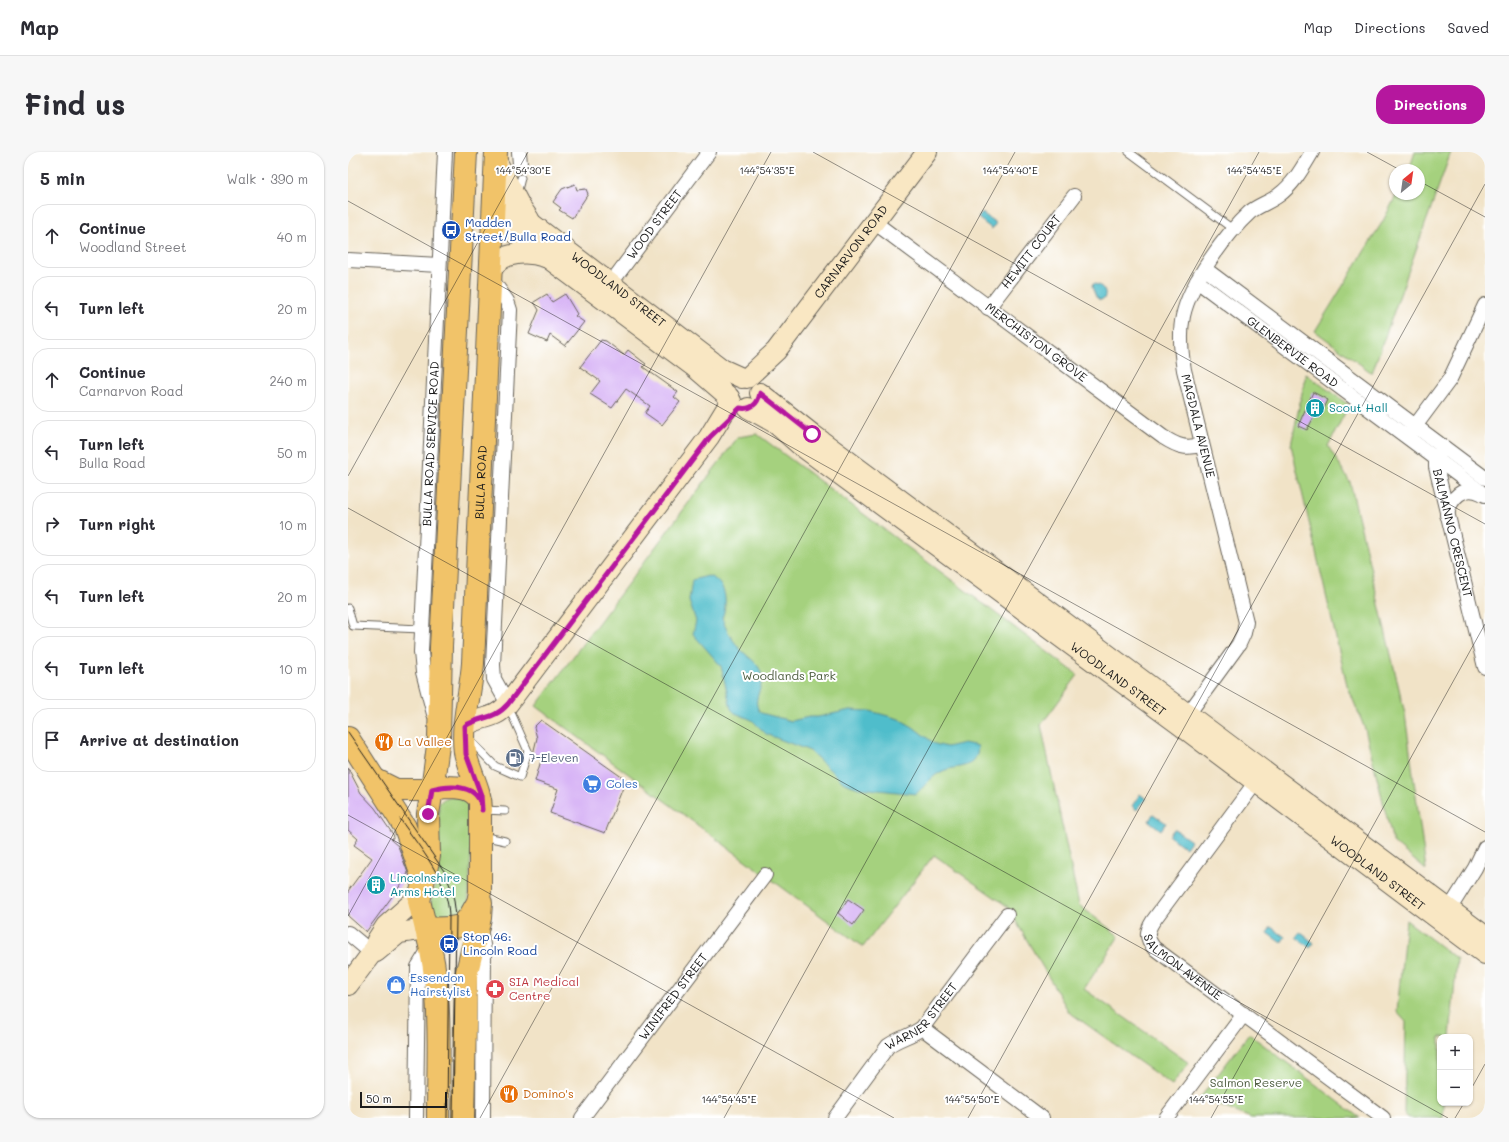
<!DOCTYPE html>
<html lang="en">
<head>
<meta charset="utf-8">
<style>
  body { margin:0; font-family:Mali,sans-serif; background:#f7f7f7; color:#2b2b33 }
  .controls { position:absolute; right:12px; bottom:12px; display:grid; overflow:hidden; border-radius:8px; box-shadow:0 1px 3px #0004 }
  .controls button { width:36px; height:36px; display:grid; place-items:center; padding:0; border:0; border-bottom:1px solid #e1e1e2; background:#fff; color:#2b2b33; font:20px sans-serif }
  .compass { position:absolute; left:1041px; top:12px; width:36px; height:36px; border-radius:50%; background:#fff; box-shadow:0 1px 3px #0004; rotate:29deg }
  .scale { position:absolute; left:12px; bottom:10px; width:87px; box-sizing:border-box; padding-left:4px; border:2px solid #1c1c1c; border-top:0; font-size:11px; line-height:14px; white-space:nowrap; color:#1c1c1c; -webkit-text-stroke:3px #fff; paint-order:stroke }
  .stop { position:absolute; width:12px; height:12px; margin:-9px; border:3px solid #b5179e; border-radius:50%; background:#fff }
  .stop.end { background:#b5179e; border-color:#fff; box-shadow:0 1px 4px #0008 }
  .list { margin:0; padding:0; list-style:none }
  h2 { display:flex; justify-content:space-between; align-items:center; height:52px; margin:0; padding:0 16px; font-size:17px }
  h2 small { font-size:13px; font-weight:400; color:#7c7c81 }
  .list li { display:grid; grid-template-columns:26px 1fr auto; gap:12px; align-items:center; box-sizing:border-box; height:64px; margin:0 8px 8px; padding:0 8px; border:1px solid #e1e1e2; border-radius:16px }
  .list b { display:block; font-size:15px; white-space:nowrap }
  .list p { margin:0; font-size:13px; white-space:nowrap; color:#7c7c81 }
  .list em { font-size:13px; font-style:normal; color:#7c7c81 }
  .icon { flex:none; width:22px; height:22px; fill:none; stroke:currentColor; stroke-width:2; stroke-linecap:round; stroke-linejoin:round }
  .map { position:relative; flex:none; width:1137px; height:966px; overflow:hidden; border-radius:16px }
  header { display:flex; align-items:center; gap:24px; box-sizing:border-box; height:56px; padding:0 20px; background:#fff; border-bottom:1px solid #e1e1e2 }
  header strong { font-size:19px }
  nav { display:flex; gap:22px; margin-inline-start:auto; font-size:14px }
  .intro { display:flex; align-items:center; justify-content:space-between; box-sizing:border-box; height:96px; padding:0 24px }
  h1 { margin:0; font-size:28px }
  .button { padding:10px 18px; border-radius:16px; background:#b5179e; color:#fff; font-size:14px; font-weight:700 }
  main { display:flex; gap:24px; padding:0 24px }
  aside { flex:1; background:#fff; border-radius:16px; box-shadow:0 1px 3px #0004 }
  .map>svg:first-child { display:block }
</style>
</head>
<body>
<header>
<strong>Map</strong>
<nav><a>Map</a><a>Directions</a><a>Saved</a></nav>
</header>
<div class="intro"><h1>Find us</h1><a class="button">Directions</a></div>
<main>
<aside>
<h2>5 min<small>Walk · 390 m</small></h2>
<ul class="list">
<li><svg class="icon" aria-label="ahead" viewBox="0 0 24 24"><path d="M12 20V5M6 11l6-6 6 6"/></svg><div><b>Continue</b><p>Woodland Street</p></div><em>40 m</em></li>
<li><svg class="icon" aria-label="left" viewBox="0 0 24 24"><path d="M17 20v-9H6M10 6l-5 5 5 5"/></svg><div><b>Turn left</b></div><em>20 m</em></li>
<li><svg class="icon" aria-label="ahead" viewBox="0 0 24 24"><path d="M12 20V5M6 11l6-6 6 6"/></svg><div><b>Continue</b><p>Carnarvon Road</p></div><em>240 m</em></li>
<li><svg class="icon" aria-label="left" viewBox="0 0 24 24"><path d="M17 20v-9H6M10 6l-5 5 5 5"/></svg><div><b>Turn left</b><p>Bulla Road</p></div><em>50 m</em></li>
<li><svg class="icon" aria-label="right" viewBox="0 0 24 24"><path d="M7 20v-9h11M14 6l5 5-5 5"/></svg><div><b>Turn right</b></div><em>10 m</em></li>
<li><svg class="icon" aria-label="left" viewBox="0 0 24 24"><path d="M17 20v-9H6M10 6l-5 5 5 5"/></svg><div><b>Turn left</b></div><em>20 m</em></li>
<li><svg class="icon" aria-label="left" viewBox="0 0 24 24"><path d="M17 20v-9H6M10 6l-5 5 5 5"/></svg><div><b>Turn left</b></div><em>10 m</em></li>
<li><svg class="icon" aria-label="arrive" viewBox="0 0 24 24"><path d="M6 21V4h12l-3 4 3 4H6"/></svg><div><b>Arrive at destination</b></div></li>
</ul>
</aside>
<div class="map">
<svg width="1137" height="966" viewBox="0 0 1137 966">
  <rect width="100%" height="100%" fill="#fff"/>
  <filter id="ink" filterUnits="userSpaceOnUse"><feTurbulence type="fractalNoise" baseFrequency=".025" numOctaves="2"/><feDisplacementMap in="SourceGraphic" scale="8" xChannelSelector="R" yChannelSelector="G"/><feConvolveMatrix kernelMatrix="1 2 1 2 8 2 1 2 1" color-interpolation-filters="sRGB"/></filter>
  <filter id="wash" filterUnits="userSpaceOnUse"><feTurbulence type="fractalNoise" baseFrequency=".012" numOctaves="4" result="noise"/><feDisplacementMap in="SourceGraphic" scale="16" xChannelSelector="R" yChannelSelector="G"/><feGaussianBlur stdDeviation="0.9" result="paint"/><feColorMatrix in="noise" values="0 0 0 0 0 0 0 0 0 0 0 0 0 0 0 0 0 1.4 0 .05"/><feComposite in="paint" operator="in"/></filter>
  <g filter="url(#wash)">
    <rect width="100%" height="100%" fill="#f1e3c7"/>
    <path fill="#a5d17e" stroke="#60764d" d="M1067,0H1103L1024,221L967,179L1035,69L1049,42H1071V18H1061Z
      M958,222L1001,253L980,294L1002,330L1057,562L1078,718L1045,690L1017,577L999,533L943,293Z
      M409,282L730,523L693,573L731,753L771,784L736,837L841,911L824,933L721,860L659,754L586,703L515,795L188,554L390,285Z
      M103,644L120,648L125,659L120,760L97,770L86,762L83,754V745L88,731L92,701L90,684L91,651L97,646Z
      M1058,768L1109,807L1102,885H1092V951H1096L1095,966H1061L1056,962L1058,870L1049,860Z
      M901,882L1012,966H903L852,946Z"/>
    <path fill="#50bdcb" stroke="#366c74" d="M634,61L648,71L644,77L630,66Z
      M745,132C753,132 760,139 756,147L752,148L748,145L744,135Z
      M360,424C379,430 380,451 374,466C378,478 384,488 393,498C400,505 410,511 413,520C418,535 401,548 413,561L443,569L461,565H470L502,558L522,559L551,567L565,575L587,592L599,595L616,591L630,594C629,621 607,611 591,621C582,626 576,635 568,642L511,636L496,631L462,599L418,582L404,568L387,561L383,557L373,514L345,482L348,469L341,449L344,428Z
      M792,642L798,647L789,658L784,654Z
      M805,662L818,671L813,678L801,669Z
      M826,677L843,689L838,696L821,684Z
      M923,775L937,785L933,791L919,781Z
      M952,780L966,791L962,796L948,785Z"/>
    <g id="blocks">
      <path fill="#d5b0f5" d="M227,32L229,38L238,37L240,42L224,66L211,58L213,56L205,50L214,37Z
        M199,142L204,150L217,142L229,162L227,164L236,170L217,194L202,183L199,190L181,182L191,158L186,150Z
        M253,188L258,189L276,203L280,198L298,212L295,215L330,240L326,245L332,250L314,273L297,261L302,254L278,237L264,256L242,242L252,229L232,215Z
        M965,240L980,248L972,265L967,263L959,278L950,274Z
        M193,568L278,628L257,681L202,661L210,637L187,629L194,605L185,602L189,586L186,575Z
        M0,616L13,641L27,656L46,684L43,688L50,694L60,721L57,727L18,780L0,764V739L24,706L6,693L10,687L0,678Z
        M500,747L516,758L505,773L490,761Z"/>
    </g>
  </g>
  <g filter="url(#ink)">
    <use href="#blocks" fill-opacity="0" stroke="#676258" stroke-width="1"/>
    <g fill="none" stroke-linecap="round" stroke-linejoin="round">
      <defs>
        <path id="lane" d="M781,0L886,78
          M169,42L173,26
          M0,456L5,474L73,477
          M122,588L147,614L172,625L180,599L160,554
          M136,658L157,659
          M134,684L157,689"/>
        <g id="street">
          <path d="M171,0L172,12"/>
          <path id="s1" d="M526,70L815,285C829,294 839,298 854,292"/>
          <path d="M0,108L91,113"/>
          <path d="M857,117L1137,326"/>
          <path d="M142,125L159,149L162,158L145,513L146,527L160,552"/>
          <path id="s2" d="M849,129L1137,343"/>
          <path id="s3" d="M257,139L361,0"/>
          <path id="s4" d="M640,156L726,44"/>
          <path d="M1062,281L1102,227L1137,153"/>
          <path id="s5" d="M1091,302L1088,307V315L1137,515"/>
          <path d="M1099,363C1102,346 1116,332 1133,341"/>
          <path id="s6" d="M86,562L75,520L73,500L97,0"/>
          <path d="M835,569L891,492L896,481L898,470L836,218C833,200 831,182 835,164C842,131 878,82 902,60C911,53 922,50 931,43C946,32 955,15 964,0"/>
          <path id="s7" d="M913,623L805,769C798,780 798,786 806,796L1035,966"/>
          <path d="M1097,764L1127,716L1137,695"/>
          <path d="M132,777L136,798L135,966"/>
          <path d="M0,781L24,801"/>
          <path d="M574,876L694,966"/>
          <path d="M68,966L70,815L83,794"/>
          <path id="s8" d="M234,966L417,723"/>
          <path id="s9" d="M487,966L540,894C551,886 563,884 574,876L659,763"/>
          <path d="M818,966L896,862"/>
        </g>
        <g id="secondary">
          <path d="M147,6L172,54L181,67"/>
          <path id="s10" d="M146,51L175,65L374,217L394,226"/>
          <path d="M145,65L345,214L381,245"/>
          <path d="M142,125C145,99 179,99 197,105"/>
          <path id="s11" d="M399,226L428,199L579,0"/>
          <path d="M412,241L464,282L1137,784"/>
          <path id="s12" d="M400,256L427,271L452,293L832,573L1137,802"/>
          <path d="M117,574C134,563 145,569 160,552L361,285L383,249"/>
          <path d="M28,800L51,781L78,777"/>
          <path d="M0,833L24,801L29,788L38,774L65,750L72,741"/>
        </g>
        <g id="primary">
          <path d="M0,586L57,675L75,727"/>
          <path d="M28,628L48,638H84"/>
          <path d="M96,635C110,635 125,635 132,649V740L130,750L122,764L113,774L101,776L78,777L71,749L81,704L80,662L84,638Z"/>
          <path d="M84,638L91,586L93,495L118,0"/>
          <path id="s13" d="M133,658C133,637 121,620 117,600C113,571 123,540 125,511L148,0"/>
          <path d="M78,777C95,839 90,902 90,966"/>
          <path d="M115,966L118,824L132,766L133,751"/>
        </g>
      </defs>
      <use href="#lane" stroke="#676258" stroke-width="9"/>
      <use href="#street" stroke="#676258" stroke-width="16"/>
      <use href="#secondary" stroke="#676258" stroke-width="22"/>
      <use href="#primary" stroke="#676258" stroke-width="24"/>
      <use href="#lane" stroke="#fff" stroke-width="7"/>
      <use href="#street" stroke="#fff" stroke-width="14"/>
      <use href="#secondary" stroke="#f9e7c3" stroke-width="20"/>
      <use href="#primary" stroke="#f1c369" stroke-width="22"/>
      <path stroke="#1c1c1c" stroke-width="1" d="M0,580L96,719L105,741L108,764L105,966
        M52,667C73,698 101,728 101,766L99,966"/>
    </g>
  </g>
  <g fill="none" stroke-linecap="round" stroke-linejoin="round" filter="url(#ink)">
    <path stroke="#b5179e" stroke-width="5" d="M80,662L84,638C103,633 132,632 134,658L133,643L118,602L117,574C134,563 145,569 160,552L362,285L392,256C403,258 410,252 412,241L464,282"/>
  </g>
  <path fill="none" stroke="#1c1c1c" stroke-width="1" stroke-opacity="0.45" d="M465,0L1137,372M1019,0L1052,18M1071,29L1137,65M0,49L1137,680M0,324L180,0M0,356L1100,966M0,663L546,966M0,764L423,0M1122,939L1137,912M132,966L667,0M376,966L911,0M620,966L1137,32M863,966L1137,472M1107,966L1116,951"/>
  <defs>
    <symbol id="bus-disc" viewBox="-11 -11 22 22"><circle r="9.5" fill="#1a4fb4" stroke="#fff"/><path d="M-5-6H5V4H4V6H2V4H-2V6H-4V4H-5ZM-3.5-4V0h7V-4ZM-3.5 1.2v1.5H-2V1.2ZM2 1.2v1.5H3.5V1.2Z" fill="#fff"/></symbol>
    <symbol id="building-disc" viewBox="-11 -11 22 22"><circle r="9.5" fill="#0f9aa8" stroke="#fff"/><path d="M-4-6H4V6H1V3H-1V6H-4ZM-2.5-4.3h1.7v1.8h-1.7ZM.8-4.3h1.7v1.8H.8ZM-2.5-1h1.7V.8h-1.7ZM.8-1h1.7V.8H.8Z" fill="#fff"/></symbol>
    <symbol id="restaurant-disc" viewBox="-11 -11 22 22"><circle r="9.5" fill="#e8710a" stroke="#fff"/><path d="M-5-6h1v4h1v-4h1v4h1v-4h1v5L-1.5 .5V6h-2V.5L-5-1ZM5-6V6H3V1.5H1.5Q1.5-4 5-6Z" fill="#fff"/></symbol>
    <symbol id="fuel-disc" viewBox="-11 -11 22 22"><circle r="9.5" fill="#5c6f8a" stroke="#fff"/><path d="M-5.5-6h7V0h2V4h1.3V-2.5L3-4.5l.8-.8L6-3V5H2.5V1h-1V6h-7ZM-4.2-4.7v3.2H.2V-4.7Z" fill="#fff"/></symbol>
    <symbol id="supermarket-disc" viewBox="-11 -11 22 22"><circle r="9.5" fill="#3f7fe0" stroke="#fff"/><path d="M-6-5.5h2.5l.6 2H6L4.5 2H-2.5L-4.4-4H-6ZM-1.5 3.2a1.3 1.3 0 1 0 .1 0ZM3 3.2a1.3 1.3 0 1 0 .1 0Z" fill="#fff"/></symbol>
    <symbol id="shop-disc" viewBox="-11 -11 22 22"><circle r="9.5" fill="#3f7fe0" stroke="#fff"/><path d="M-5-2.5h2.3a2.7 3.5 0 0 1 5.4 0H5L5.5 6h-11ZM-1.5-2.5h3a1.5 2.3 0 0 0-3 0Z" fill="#fff"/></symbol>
    <symbol id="pharmacy-disc" viewBox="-11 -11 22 22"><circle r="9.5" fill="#e0444e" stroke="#fff"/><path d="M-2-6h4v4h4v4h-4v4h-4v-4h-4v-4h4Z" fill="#fff"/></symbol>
  </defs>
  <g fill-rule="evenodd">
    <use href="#bus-disc" x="92" y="67" width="22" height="22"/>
    <use href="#building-disc" x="956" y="245" width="22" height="22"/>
    <use href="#restaurant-disc" x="25" y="579" width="22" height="22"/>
    <use href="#fuel-disc" x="156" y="595" width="22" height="22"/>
    <use href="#supermarket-disc" x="233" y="621" width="22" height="22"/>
    <use href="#building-disc" x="17" y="722" width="22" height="22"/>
    <use href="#bus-disc" x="90" y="781" width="22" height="22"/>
    <use href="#shop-disc" x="37" y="822" width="22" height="22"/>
    <use href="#pharmacy-disc" x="136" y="826" width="22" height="22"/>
    <use href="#restaurant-disc" x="150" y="931" width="22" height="22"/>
  </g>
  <g text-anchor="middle" stroke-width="4" stroke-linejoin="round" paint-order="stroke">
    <g font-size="12" fill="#164399" stroke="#fff" text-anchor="start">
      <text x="117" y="75">Madden<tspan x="117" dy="14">Street/Bulla Road</tspan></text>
      <text x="115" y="789">Stop 46:<tspan x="115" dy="14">Lincoln Road</tspan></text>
    </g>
    <g font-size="12" fill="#1c1c1c" stroke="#fff">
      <text dy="4" stroke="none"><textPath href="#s3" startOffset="83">WOOD STREET</textPath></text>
      <text dy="4" stroke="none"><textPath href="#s11" startOffset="164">CARNARVON ROAD</textPath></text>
      <text dy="4" stroke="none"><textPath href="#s4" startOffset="71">HEWITT COURT</textPath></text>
      <text dy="4" stroke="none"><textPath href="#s10" startOffset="152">WOODLAND STREET</textPath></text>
      <text dy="4" stroke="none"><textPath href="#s1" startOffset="202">MERCHISTON GROVE</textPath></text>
      <text dy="4" stroke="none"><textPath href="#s2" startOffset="119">GLENBERVIE ROAD</textPath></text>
      <text transform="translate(850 274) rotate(76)" y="4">MAGDALA AVENUE</text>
      <text dy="4" stroke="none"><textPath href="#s6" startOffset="272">BULLA ROAD SERVICE ROAD</textPath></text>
      <text dy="4" stroke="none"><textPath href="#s13" startOffset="331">BULLA ROAD</textPath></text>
      <text dy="4" stroke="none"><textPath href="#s5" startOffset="82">BALMANNO CRESCENT</textPath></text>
      <text dy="4" stroke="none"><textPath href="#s12" startOffset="459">WOODLAND STREET</textPath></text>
      <text dy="4" stroke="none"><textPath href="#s12" startOffset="783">WOODLAND STREET</textPath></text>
      <text dy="4" stroke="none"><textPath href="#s7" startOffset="245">SALMON AVENUE</textPath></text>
      <text dy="4" stroke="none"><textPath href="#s8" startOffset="152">WINIFRED STREET</textPath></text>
      <text dy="4" stroke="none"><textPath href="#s9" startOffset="135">WARNER STREET</textPath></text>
    </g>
    <g font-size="12" fill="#0d838f" stroke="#fff" text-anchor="start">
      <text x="981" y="260">Scout Hall</text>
      <text x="42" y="730">Lincolnshire<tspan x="42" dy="14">Arms Hotel</tspan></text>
    </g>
    <g font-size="12" fill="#4c5b3e" stroke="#fff">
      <text x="441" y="528">Woodlands Park</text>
      <text x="908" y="935">Salmon Reserve</text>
    </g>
    <g font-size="12" fill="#c56008" stroke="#fff" text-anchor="start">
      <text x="50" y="594">La Vallee</text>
      <text x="175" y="946">Domino's</text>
    </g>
    <g font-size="12" fill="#4e5e75" stroke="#fff" text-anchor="start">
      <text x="181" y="610">7-Eleven</text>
    </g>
    <g font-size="12" fill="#366cbe" stroke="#fff" text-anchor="start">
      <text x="258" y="636">Coles</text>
      <text x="62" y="830">Essendon<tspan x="62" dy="14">Hairstylist</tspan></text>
    </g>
    <g font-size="12" fill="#be3a42" stroke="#fff" text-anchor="start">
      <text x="161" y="834">SIA Medical<tspan x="161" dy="14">Centre</tspan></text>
    </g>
  </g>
  <g font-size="10" text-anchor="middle" fill="#1c1c1c" stroke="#fff" stroke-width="4" stroke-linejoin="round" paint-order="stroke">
    <text x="175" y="22">144°54'30"E</text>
    <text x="419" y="22">144°54'35"E</text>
    <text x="662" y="22">144°54'40"E</text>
    <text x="906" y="22">144°54'45"E</text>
    <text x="381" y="951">144°54'45"E</text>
    <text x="624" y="951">144°54'50"E</text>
    <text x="868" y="951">144°54'55"E</text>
  </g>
</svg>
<div class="controls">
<button>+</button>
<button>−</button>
</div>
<svg class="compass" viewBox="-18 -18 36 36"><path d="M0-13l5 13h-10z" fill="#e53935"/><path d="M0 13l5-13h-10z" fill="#7c7c81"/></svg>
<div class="scale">50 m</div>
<div class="stop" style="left:464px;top:282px"></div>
<div class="stop end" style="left:80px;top:662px"></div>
</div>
</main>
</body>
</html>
